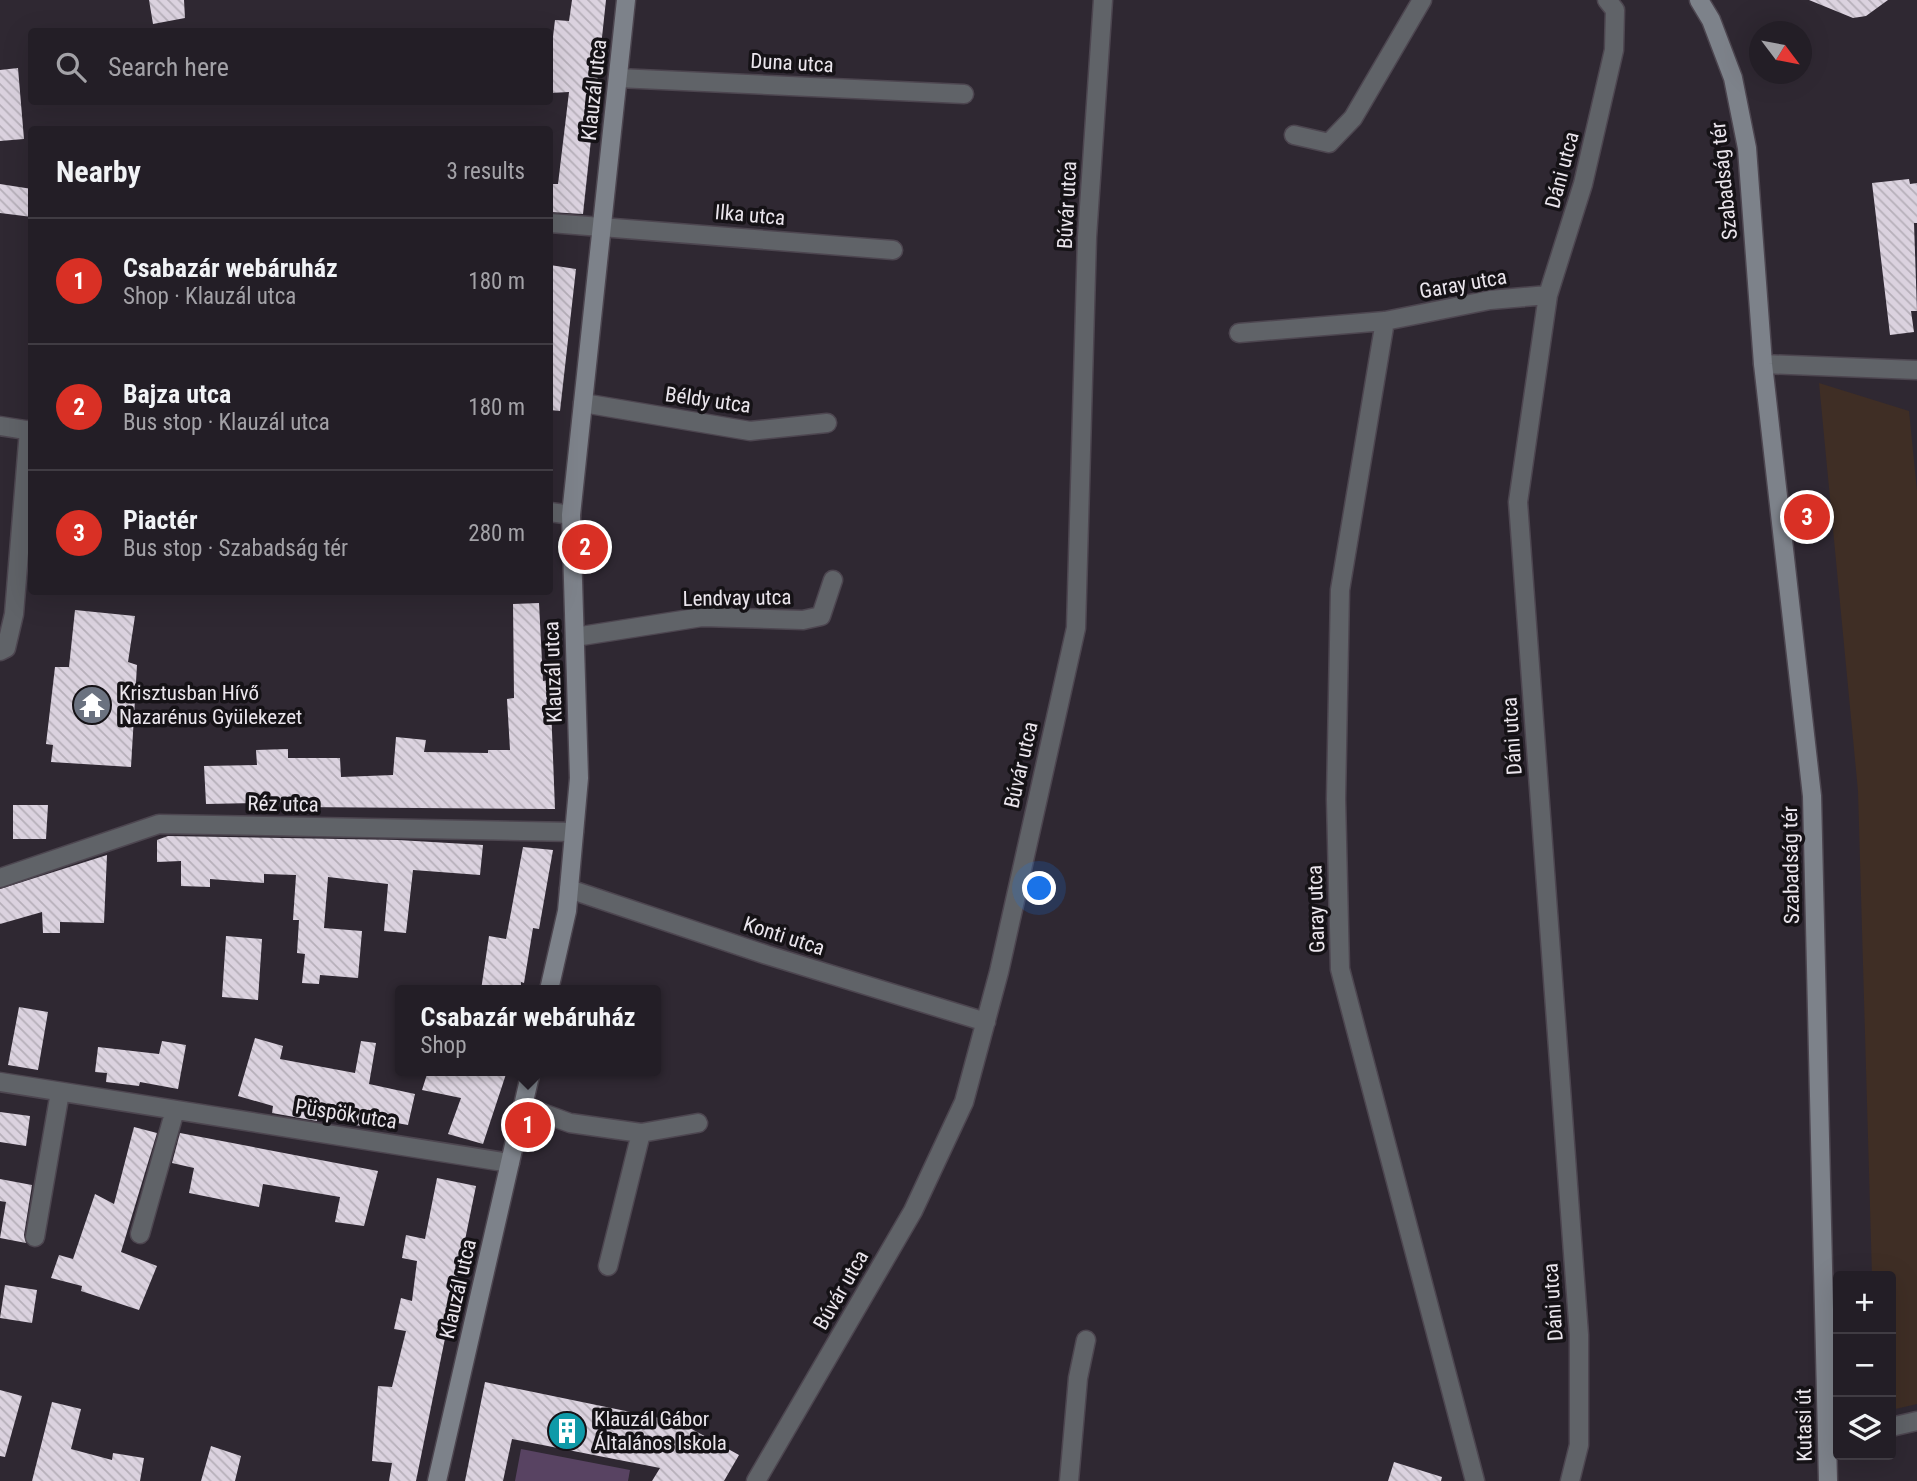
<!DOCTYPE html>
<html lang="en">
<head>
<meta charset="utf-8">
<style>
  body { margin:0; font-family:"Roboto Condensed",sans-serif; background:#2f2b32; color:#f1f3f6 }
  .controls { position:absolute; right:21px; bottom:21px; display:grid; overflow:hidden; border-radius:7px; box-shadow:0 7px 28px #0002 }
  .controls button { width:63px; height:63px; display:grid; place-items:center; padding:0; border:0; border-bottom:2px solid #403c43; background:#231e26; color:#f1f3f6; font:35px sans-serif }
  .compass { position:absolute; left:1749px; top:21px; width:63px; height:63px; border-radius:50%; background:#231e26; box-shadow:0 7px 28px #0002; rotate:122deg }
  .you { position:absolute; left:1040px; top:889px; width:24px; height:24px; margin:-18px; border:5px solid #fff; border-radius:50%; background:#1a73e8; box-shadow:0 0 0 10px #1a73e833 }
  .badge { display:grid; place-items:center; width:46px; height:46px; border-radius:50%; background:#d93025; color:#fff; font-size:23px; font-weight:700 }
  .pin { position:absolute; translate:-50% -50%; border:4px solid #fff; box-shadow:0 2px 7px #0006 }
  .popup { position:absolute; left:395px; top:985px; width:266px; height:91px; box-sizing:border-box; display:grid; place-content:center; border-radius:7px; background:#231e26; filter:drop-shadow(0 2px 5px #0005); font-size:23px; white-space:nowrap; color:#a3a2a7 }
  .popup b { font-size:26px; color:#f1f3f6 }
  .popup::after { content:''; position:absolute; left:50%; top:100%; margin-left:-14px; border:14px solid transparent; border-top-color:#231e26 }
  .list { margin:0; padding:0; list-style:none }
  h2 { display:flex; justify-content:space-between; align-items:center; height:91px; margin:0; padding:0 28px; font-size:30px }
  h2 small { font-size:23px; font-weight:400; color:#a3a2a7 }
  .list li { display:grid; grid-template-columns:46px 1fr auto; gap:21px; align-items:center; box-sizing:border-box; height:126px; padding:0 28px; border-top:2px solid #403c43 }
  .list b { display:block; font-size:26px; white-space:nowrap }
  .list p { margin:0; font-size:23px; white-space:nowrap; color:#a3a2a7 }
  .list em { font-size:23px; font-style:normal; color:#a3a2a7 }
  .icon { flex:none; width:38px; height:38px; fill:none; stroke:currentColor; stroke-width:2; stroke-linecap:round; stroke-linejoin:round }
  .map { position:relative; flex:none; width:1917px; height:1481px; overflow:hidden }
  .search { position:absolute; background:#231e26; box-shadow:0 7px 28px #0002; left:28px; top:28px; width:525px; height:77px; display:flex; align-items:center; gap:18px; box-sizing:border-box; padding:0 24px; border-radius:7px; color:#a3a2a7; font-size:26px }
  .panel { position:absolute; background:#231e26; box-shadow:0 7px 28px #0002; left:28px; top:126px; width:525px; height:469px; border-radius:7px }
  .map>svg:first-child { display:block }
</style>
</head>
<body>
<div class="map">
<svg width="1917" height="1481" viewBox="0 0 1917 1481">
  <defs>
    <pattern id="building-back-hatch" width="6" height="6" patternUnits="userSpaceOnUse" patternTransform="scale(1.75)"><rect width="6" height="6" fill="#dbd2df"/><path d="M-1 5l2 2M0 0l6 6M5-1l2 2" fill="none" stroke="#b6afb9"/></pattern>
  </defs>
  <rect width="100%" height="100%" fill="#2f2832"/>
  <path fill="#3f2e25" d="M1819,383L1909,411L1917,491V1404L1891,1410V1276H1872L1858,791Z"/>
  <path fill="#584362" d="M521,1449L630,1470L628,1481H515Z"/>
  <path fill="url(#building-back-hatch)" d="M149,0H184L185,18L153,24Z
    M572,0H606L583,214L550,212V184H558L569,92L550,93V62L555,20L569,21Z
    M1809,0H1888L1866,16L1853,18Z
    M18,68L24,139L0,141V70Z
    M1909,179L1910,184L1917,183V223H1914L1917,311H1911L1914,332L1890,335L1872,183Z
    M0,184L32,189V217L0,213Z
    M550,265L576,269L560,411L550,410Z
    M539,603L543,681L550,680L555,809L297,807L296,802L206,804L204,766L257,765L256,750L288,749V758H340L341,777L393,775L396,737L426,740L424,752L488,753V750H510L507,699L514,698L513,604Z
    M75,610L135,616L128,662L137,665L131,767L51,762L53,745L46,744L55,667H69Z
    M13,805H48L46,839H13Z
    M168,836L398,840L483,845L480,875L413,870L406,933L384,931L388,884L328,877L324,928L362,931L358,978L320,975L319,984L302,983L305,954L297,953L299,920H293L296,875L264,874V883L210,879V887L181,886V861L157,862V840Z
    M523,847L553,850L539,929L533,928L524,983L521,982V990H481L489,936L506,939Z
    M107,855L104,923L60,922V933H43L42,912L0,924V889Z
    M226,936L262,939L258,1000L222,997Z
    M19,1007L48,1012L38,1070L8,1065Z
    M255,1038L283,1046L280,1059L355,1073L361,1041L376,1043L369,1084L415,1094L408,1125L363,1117L361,1126L317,1118V1121L272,1113L273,1106L238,1096Z
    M162,1041L186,1045L178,1089L140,1082L139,1086L106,1082L107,1073L95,1072L98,1047L159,1054Z
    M428,1071L463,1076L465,1071H507L483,1144L448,1134L461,1098L422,1090Z
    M0,1112L30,1116L26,1146L0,1142Z
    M134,1127L157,1133L121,1252L157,1266L139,1310L81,1291L82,1286L51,1278L59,1255L73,1259L95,1194L114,1204Z
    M180,1133L378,1171L364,1226L335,1222L340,1197L263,1184L259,1207L189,1193L194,1168L172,1163Z
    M437,1178L476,1186L416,1481H389L392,1463L372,1461L378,1386L392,1387L406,1331L394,1329L401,1298L412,1301L417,1261L402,1258L406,1235L425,1239Z
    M0,1179L32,1185L24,1235L26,1243L0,1238L6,1202L0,1201Z
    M5,1285L37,1290L32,1323L0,1318Z
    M485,1382L679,1422L739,1455L724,1481H652L660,1468L512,1439L503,1481H465Z
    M0,1390L22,1396L5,1457L0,1456Z
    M52,1402L81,1409L71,1449L112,1460L113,1453L144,1458L140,1481H32Z
    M211,1446L241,1456L235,1481H201Z
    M1394,1462L1442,1477L1441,1481H1388Z"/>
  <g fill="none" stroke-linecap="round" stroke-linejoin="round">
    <defs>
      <path id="street" d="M618,78L964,94
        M1294,135L1329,143L1353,118L1422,0
        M550,223L893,250
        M1385,321L1340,590L1336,799L1340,969L1475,1481
        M1239,333L1385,321L1490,300L1548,295
        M1763,364L1917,370
        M583,403L750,431L827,423
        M0,426L32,431
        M550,512L571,515
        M575,637L702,617L803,620L821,616L833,580
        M0,651L6,648L14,614L29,430
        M0,878L159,824L574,832
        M569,889L767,955L986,1022
        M0,1082L510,1163
        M523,1106L570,1123L641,1133L698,1123
        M140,1234L175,1110
        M35,1237L60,1092
        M608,1266L641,1133
        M1891,1427L1917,1421
        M756,1481L913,1211L964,1102L999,972L1076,628L1087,237L1103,0
        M1069,1481L1078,1378L1086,1340
        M1570,1481L1579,1445V1335L1518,502L1548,295L1583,184L1614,50L1615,10L1607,0"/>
      <path id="secondary" d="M1699,0L1711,20L1733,78L1747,148L1763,364L1812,796L1828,1481
        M549,990L567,911L579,778L571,515L626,0
        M437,1481L531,1071"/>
    </defs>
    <use href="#street" stroke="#4d4650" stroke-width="21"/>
    <use href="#secondary" stroke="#4d4650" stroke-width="21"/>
    <use href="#street" stroke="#606368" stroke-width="18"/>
    <use href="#secondary" stroke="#7d828a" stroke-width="18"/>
  </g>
  <defs>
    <symbol id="temple-disc" viewBox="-11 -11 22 22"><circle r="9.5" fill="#6b7280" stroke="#151216"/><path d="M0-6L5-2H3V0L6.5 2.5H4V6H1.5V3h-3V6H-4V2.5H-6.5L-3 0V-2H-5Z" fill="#fff"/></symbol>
    <symbol id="building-disc" viewBox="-11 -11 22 22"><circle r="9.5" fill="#0f9aa8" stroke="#151216"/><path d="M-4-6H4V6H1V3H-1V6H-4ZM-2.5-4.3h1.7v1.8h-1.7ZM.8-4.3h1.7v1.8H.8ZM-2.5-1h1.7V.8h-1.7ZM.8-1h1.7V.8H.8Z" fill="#fff"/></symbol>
  </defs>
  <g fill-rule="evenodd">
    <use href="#temple-disc" x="70" y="683" width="44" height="44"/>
    <use href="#building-disc" x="545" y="1409" width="44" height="44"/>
  </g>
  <g text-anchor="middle" stroke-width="7" stroke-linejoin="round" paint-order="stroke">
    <g font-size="21" fill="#eae5ec" stroke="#151216">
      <text transform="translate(792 63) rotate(3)" y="7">Duna utca</text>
      <text transform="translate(594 90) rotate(-84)" y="7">Klauzál utca</text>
      <text transform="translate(1562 170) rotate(-75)" y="7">Dáni utca</text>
      <text transform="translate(1724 181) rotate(-96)" y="7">Szabadság tér</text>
      <text transform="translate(1067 205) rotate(-87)" y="7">Búvár utca</text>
      <text transform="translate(750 215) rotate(5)" y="7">Ilka utca</text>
      <text transform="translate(1463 284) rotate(-10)" y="7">Garay utca</text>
      <text transform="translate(708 400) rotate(8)" y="7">Béldy utca</text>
      <text transform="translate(737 598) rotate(-1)" y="7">Lendvay utca</text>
      <text transform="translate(553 672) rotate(-92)" y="7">Klauzál utca</text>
      <text transform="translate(1512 736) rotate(-94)" y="7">Dáni utca</text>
      <text transform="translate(1021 765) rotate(-77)" y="7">Búvár utca</text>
      <text transform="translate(283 804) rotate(1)" y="7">Réz utca</text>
      <text transform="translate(1791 865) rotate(-91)" y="7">Szabadság tér</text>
      <text transform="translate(1316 909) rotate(-92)" y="7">Garay utca</text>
      <text transform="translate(784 936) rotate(18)" y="7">Konti utca</text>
      <text transform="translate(346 1114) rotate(9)" y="7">Püspök utca</text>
      <text transform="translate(458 1289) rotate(-77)" y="7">Klauzál utca</text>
      <text transform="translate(841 1290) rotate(-60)" y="7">Búvár utca</text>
      <text transform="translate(1553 1302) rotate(-94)" y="7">Dáni utca</text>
      <text transform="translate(1804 1425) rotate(-91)" y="7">Kutasi út</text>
    </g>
    <g font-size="21" fill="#eae5ec" stroke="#151216" text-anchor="start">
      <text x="119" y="700">Krisztusban Hívő<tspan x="119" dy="24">Nazarénus Gyülekezet</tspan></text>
      <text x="594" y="1426">Klauzál Gábor<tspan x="594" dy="24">Általános Iskola</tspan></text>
    </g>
  </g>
</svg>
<div class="controls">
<button>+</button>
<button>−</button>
<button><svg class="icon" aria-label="layers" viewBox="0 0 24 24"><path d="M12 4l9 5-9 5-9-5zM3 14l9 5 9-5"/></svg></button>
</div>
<svg class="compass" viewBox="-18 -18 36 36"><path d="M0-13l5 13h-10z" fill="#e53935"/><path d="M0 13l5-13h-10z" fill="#a3a2a7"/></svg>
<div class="you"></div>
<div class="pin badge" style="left:528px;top:1125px">1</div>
<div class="popup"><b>Csabazár webáruház</b>Shop</div>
<div class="pin badge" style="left:585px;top:547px">2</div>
<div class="pin badge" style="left:1807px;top:517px">3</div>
<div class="search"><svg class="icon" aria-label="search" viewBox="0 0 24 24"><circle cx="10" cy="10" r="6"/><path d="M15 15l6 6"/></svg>Search here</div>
<section class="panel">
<h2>Nearby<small>3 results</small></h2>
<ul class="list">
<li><span class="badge">1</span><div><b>Csabazár webáruház</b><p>Shop · Klauzál utca</p></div><em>180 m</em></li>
<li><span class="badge">2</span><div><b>Bajza utca</b><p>Bus stop · Klauzál utca</p></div><em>180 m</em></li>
<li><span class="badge">3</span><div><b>Piactér</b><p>Bus stop · Szabadság tér</p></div><em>280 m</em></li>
</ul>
</section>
</div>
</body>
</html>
